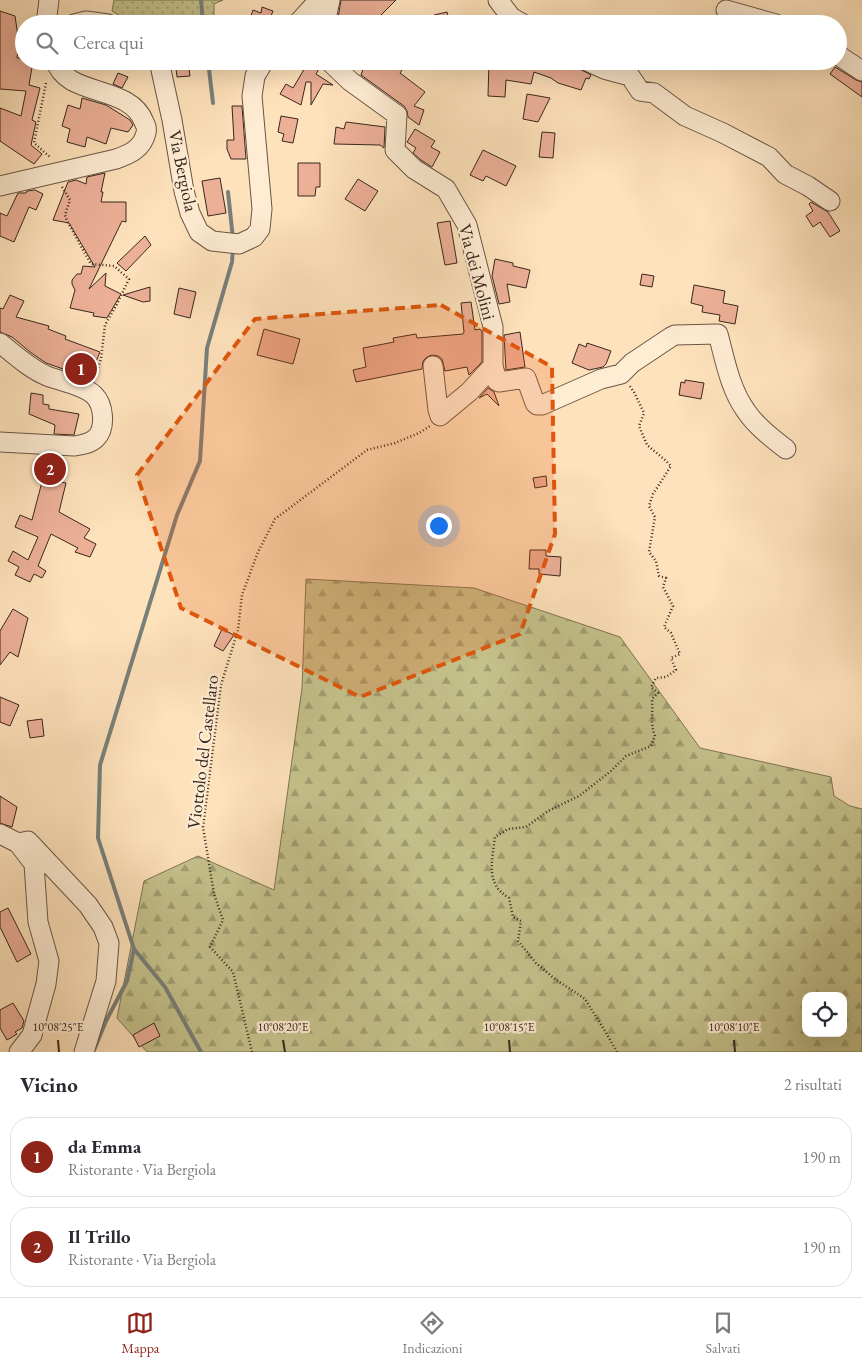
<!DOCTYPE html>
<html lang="it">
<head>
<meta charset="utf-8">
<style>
  body { margin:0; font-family:"EB Garamond",serif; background:#f7f7f7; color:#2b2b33 }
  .controls { position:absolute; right:15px; bottom:15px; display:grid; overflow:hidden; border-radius:10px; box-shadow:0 5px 20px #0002 }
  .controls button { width:45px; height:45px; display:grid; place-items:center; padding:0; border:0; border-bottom:1px solid #e1e1e2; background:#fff; color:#2b2b33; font:25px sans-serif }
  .you { position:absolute; left:438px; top:525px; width:18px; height:18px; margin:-12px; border:4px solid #fff; border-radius:50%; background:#1a73e8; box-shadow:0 0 0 8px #1a73e833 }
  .badge { display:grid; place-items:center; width:32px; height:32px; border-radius:50%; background:#8f2418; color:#fff; font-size:16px; font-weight:700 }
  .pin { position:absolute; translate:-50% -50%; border:2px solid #fff; box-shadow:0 1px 5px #0006 }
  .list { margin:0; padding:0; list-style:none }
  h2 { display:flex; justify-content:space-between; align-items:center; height:65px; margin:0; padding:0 20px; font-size:21px }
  h2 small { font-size:16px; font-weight:400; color:#7c7c81 }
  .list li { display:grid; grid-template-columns:32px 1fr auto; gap:15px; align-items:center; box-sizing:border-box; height:80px; margin:0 10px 10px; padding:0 10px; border:1px solid #e1e1e2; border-radius:20px }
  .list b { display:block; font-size:19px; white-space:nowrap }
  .list p { margin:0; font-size:16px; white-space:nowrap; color:#7c7c81 }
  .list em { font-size:16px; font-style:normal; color:#7c7c81 }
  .icon { flex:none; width:28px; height:28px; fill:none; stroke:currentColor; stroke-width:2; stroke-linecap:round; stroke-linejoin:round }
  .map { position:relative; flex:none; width:862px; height:1052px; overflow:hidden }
  .search { position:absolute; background:#fff; box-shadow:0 5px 20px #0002; left:15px; right:15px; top:15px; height:55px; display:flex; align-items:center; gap:12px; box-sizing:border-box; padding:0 18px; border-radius:28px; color:#7c7c81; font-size:19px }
  .sheet { height:245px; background:#fff }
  nav { display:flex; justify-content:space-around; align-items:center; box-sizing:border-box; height:70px; border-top:1px solid #e1e1e2; background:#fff; font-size:14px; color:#7c7c81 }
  nav a { display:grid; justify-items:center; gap:2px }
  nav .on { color:#8f2418 }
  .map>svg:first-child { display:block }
</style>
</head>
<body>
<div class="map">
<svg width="862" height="1052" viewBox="0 0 862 1052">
  <defs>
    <pattern id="grass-dots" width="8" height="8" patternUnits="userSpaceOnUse" patternTransform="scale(1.25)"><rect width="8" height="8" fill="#c5c28c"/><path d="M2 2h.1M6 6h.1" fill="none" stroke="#a19e72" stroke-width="1.8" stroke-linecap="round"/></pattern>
    <pattern id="forest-firs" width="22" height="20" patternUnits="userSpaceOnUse" patternTransform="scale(1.25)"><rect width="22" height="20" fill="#c5c28c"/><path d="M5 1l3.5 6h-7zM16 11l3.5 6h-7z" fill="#a19e72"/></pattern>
  </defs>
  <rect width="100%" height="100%" fill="#fee2bb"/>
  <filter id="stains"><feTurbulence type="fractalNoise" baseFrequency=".004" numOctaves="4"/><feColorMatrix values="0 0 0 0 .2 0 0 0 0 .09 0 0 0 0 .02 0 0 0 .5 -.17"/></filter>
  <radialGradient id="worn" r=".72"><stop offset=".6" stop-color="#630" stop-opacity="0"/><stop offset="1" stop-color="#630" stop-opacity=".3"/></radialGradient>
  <path fill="url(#grass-dots)" stroke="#7e7455" d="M114,0H223L214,4V24H134L112,11Z"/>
  <path fill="url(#forest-firs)" stroke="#7e7455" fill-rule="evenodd" d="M306,579L474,588L620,637L700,748L831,777L834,796L850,806L862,809V1052H147L117,1018L144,881L198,856L274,890L302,688ZM806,996H843V1033H806Z"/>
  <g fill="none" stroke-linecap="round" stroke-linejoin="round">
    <path stroke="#78807a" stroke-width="4" d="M201,0L203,24
      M208,61L213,103
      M228,192L233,239
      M94,1050L106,1021L127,981L134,949
      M201,1052L165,987L134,949L98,838L100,765L177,515L200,461L207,348L232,262L233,248"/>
  </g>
  <path fill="#ecb097" stroke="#38271e" d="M341,0H396L372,24H359L345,21V24H337Z
    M262,7L273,11L271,16L286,22V24H248L253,10L261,13Z
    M0,11L15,16L19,43L17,58H24V61H33L29,85L40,88L32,120L36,122L31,145L42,154L34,164L0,141V108L21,116L26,91L0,89Z
    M447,12L450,24H437L434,15Z
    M175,61H188L190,76L177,77Z
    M309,61H318L320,67L316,74L333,85L323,84L311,105V82H306L301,105L280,94L286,84L293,88Z
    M366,61H408L400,73L425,92L414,106L424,110L419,125L408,117L407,111L404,106L361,75Z
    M489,61H537L558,69L564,61H575L578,68L591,75L589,79L586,78L581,90L558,83L551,78L534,72L531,84L506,80L505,97L488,96Z
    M835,67L856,80L862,82V97L830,74Z
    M118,73L128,77L122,88L113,84Z
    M527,94L550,98L538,122L523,119Z
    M82,98L106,105L130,120L133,125L128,132L111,128L106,144L87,137L85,147L67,142L70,129L62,126L68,105L80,109Z
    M232,106H242L246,159H231L227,149V140H234Z
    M281,116L298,119L293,143L282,141L284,134L278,132Z
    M346,122L385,127L384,148L380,145L334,144L336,127L344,129Z
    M415,129L435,141L431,147L440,152L432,167L421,160L413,153L416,148L407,142Z
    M542,132L555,133L553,158L539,157Z
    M483,150L516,166L506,186L486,176L483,181L470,175Z
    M298,163H320V187H316L315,196H298Z
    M105,173L101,192H103L101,202H126V222L122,221L89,289L106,273L105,286L121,294L107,318L93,316L94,313L70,308L75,290L72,284V280L77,274H81L83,266L95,267L69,223L53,220L68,182L76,180L86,184L87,177Z
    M220,178L226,213L208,216L202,181Z
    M358,179L378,191L365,211L345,199Z
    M35,190L43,194L36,210L29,207L14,242L0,236V213L7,216L18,193H26L27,191Z
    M811,202L828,212L840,231L830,237L820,222L813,227L806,216L813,211L809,204Z
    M450,221L457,263L445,265L437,223Z
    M145,236L151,245L126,271L117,263Z
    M495,259L513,263V266L530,270L526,288L507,284L510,302L499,304L492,276Z
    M642,274L654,276L652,287L640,285Z
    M694,285L725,291L723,303L738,306L735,324L719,321L720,315L702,312L703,306L691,303Z
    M150,287V301L143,302L123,295Z
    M179,288L196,292L190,318L174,314Z
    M10,295L24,301L16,317L49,326L48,329L66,336L65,339L100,352L93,369L91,368L86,377L46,363L30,352L12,337L0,332V308L3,309Z
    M471,302L475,330L480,329L482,332V362L469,375L467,367L445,371L442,359L438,356L432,355L427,357L423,361L422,369L356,382L353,370L366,367L363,348L394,342L393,338L416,334L417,338L463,334L464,332L461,303Z
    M264,329L300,339L293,364L257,355Z
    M520,332L525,367L506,370L504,335Z
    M587,343L611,351L606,364L603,367L589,370L572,363L579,344L586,347Z
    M685,380L704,383L701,399L679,395L681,382L685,383Z
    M488,388L494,392L499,406L487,394L479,398Z
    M31,393L43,395V404L49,405V409L79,414L74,435L54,434L55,425L29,414Z
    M546,476L547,486L535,488L533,478Z
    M43,478L66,483L59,512L90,529L84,538L96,544L90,557L75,552L78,548L51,534L38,566L46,571L42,578L34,574L30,582L15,575L19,567L8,561L13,551L28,560L38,537L15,527L20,515L32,520Z
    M530,550H546V556L561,557L560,576L539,574V569H529Z
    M13,609L28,618L18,657L10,652L0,665V631Z
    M222,629L234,635L223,651L214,646Z
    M0,697L19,705L10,726L0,722Z
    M42,719L44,736L30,738L27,721Z
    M0,796L17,807L12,827L0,823Z
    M8,908L31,954L17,962L0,927V912Z
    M13,1003L24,1021L22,1028L15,1032L17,1034L7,1040L0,1028V1010Z
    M154,1023L160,1036L139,1047L133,1035Z"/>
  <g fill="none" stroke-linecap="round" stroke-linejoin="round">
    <defs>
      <path id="minor" d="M498,0L511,17L523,24
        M726,10L776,24
        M46,24L49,0
        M74,24L86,21L108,24
        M297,24L319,0
        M325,24L330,0
        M838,55L862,71
        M159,61L172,120L184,191L190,213L199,232L212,241L239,244L254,237L260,229L262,209L252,96L255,76L264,61
        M329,61L350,81L397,115L395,150L414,169L446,189L467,225L493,327V366L469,392L440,416L438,410L433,366
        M587,61L604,69L630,76L640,91L654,93L685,116L723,133L769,157L785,174L808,186L830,201
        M0,186L116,159C130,154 142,149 146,133C147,128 146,126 144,122C130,84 65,97 56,61
        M0,343C15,355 30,369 47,376C62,382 82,384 94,395C104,405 106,428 96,438C90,444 81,445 74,446L0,442
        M493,366L497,381L499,382L526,378L535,403L537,405H542L601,379L621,374L632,363L671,337L675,335L718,334C725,360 730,389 746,411C756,426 772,438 786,449
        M0,834L18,843L34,864L38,922L49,961L46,984L32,1035L19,1052
        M18,843L28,841L88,905L103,927L109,943L106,981L84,1052"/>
    </defs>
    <use href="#minor" stroke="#6a5645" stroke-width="21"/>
    <path stroke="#38271e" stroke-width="2.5" stroke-dasharray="1 2.5" stroke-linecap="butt" d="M46,83L34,143L50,157
      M62,187L70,200L65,215L67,221L91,264L114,266L129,279L117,304L105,325L101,359L95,377
      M252,1052L233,972L210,947L223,920L214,894L203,827L221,685L238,630L242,595L258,552L275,519L367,450L395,443L419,433L430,426
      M617,1052L605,1031L585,999L555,979L536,963L518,941L521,921L513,917L509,898C485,884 492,861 495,837L508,829L526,827L548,811L579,796L611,771L626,756L651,746L655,736C650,725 653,712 652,699L658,693L651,687L656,678L666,677L676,670L671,658L680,654L671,633L664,627L673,606L663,587L666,578L659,576L656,561L649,552L655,517L649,506L653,494L671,466L665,460L647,445L639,426L644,413L634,392L629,385"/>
    <use href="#minor" stroke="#feecd3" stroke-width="19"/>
  </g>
  <path fill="#df560d" fill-opacity="0.2" stroke="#df560d" stroke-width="4" stroke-dasharray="10 6" stroke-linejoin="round" d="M441,305L552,367L555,534L520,634L360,697L181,608L137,475L255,319Z"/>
  <path fill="none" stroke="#38271e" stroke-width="2" d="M58,1040L59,1052M283,1040L285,1052M509,1040L510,1052M734,1040L735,1052"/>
  <g text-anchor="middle" stroke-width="4.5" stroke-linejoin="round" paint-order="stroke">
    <g font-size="18" fill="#38271e" stroke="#feecd3">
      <text transform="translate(183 171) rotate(78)" y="6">Via Bergiola</text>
      <text transform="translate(477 272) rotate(75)" y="6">Via dei Molini</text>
      <text transform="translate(203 752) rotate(-83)" y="6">Viottolo del Castellaro</text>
    </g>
  </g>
  <g font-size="12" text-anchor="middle" fill="#38271e" stroke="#feecd3" stroke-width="4.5" stroke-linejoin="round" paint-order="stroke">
    <text x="58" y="1031">10°08'25"E</text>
    <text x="283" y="1031">10°08'20"E</text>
    <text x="509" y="1031">10°08'15"E</text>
    <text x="734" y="1031">10°08'10"E</text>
  </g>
  <rect width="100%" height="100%" filter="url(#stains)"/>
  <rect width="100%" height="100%" fill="url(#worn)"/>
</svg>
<div class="controls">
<button><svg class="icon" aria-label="locate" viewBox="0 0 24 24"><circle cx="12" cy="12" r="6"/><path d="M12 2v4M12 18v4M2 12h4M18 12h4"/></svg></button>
</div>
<div class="you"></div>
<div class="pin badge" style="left:81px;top:369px">1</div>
<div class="pin badge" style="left:50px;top:469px">2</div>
<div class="search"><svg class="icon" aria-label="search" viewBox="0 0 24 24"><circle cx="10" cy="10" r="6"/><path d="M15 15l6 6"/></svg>Cerca qui</div>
</div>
<section class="sheet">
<h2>Vicino<small>2 risultati</small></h2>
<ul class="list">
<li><span class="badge">1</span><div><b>da Emma</b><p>Ristorante · Via Bergiola</p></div><em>190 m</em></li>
<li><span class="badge">2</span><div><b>Il Trillo</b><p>Ristorante · Via Bergiola</p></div><em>190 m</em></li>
</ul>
</section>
<nav>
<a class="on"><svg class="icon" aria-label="map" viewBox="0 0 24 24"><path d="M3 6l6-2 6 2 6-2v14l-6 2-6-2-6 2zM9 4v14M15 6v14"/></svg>Mappa</a>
<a><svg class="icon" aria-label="directions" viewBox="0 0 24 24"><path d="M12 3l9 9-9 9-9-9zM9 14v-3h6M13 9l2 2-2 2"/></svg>Indicazioni</a>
<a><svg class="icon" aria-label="saved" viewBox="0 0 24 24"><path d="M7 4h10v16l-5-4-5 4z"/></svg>Salvati</a>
</nav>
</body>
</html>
